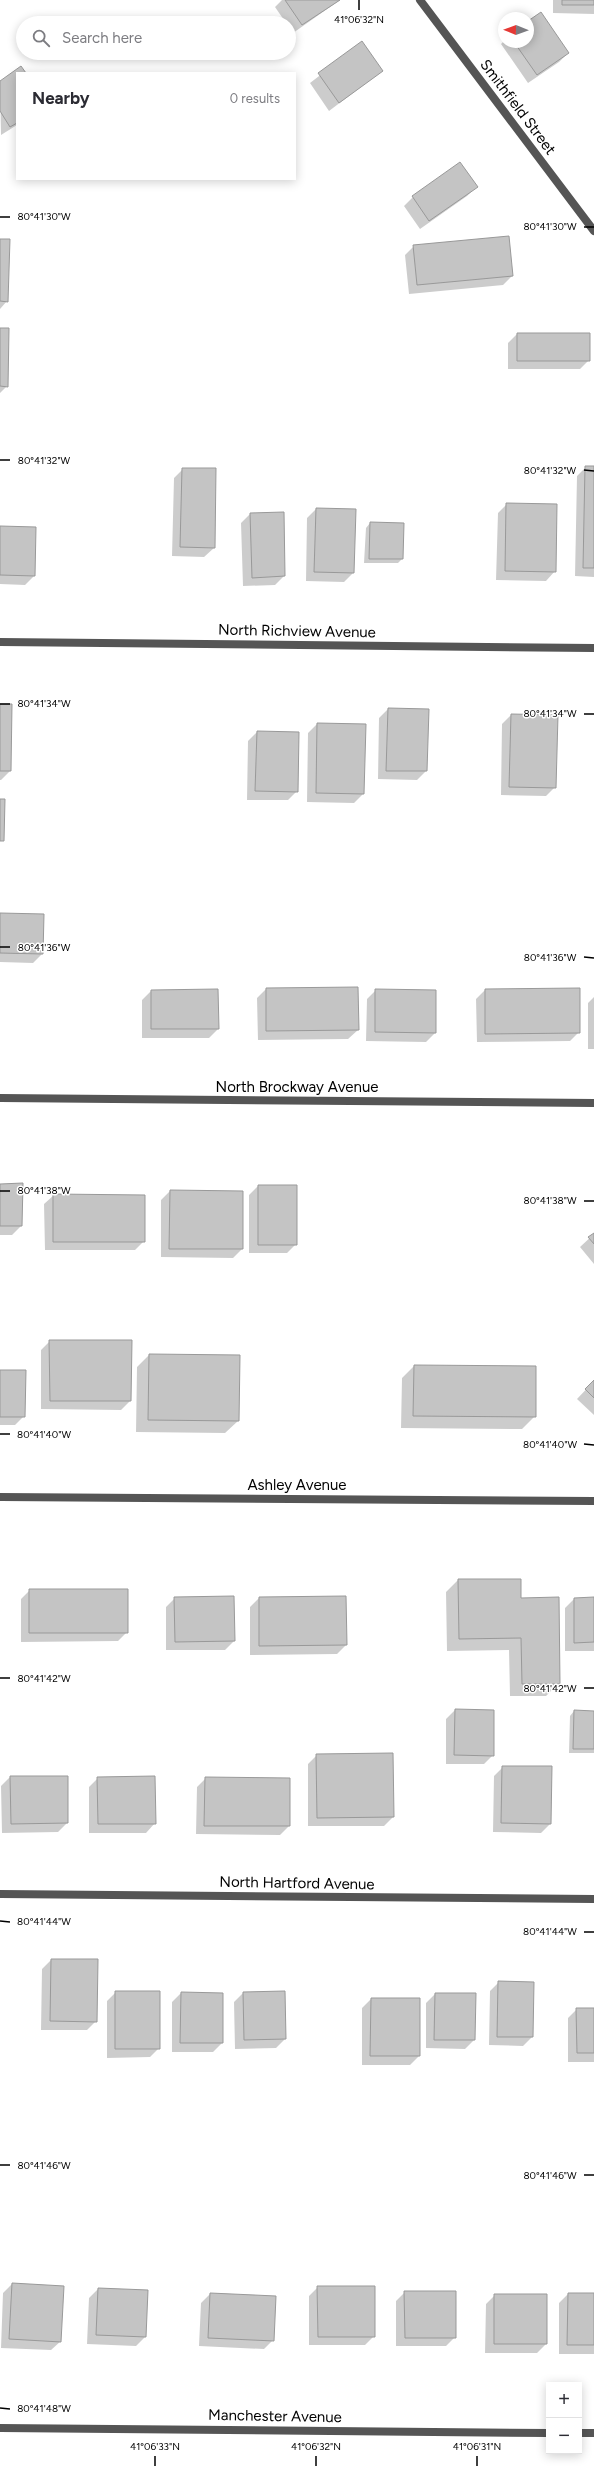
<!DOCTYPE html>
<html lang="en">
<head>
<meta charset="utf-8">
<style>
  body { margin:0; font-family:Figtree,sans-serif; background:#f7f7f7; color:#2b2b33 }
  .controls { position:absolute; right:12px; bottom:12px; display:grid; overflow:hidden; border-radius:0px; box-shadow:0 2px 10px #0003 }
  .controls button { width:36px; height:36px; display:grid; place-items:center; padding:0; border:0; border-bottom:1px solid #e1e1e2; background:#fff; color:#2b2b33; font:20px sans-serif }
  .compass { position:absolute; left:498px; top:12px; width:36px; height:36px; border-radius:50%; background:#fff; box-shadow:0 2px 10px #0003; rotate:271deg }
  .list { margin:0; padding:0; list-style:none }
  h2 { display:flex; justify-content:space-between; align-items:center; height:52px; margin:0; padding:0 16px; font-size:17px }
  h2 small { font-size:13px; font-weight:400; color:#7c7c81 }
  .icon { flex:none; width:22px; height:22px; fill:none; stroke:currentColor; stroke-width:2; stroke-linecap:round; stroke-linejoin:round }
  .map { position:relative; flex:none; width:594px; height:2466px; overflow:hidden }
  .search { position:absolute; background:#fff; box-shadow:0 2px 10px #0003; left:16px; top:16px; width:280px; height:44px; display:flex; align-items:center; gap:10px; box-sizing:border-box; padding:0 14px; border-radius:22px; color:#7c7c81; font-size:15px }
  .panel { position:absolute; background:#fff; box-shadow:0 2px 10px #0003; left:16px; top:72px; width:280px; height:108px; border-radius:0px }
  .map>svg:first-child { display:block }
</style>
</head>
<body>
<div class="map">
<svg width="594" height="2466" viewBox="0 0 594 2466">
  <rect width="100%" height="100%" fill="#fff"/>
  <path fill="#0003" d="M282,0H340L293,33L289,23H286L275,7Z
    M553,0H594V14L553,13Z
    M528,22L568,53L559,62L528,83L501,44L504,41L528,42Z
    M362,43L382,71L329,111L310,83Z
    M21,68L24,73H17V125L1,135L0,82Z
    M460,164L476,187L467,196L420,229L404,206L413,197Z
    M0,240L7,301L0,309Z
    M414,246L512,276L503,285L409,294L405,255Z
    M0,329L7,386L0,393Z
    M517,334L589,360L580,369H508V343Z
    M586,467H594V577L575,576L577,476Z
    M183,469H215L214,548L204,557L172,556L174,478Z
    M507,504L555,571L546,581L496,580L498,513Z
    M316,509L353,573L344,582L306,581L307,518Z
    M250,514L284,576L275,585L243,586L241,523Z
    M370,523L402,559L398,563H364L366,528Z
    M0,527L34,576L25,585L0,584Z
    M0,705L10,771L1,780H0Z
    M388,709L426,771L417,780L378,779L379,718Z
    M511,715L555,787L546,796L501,795L502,724Z
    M317,724L363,794L354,803L307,802L308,733Z
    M257,732L298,733L297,791L288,800H247L248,741Z
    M0,914L42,954L33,963L0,962Z
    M357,988L358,1030L348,1039L258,1040L257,998L266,989Z
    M376,990L435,1033L426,1042L366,1041L367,999Z
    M485,990L579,1032L570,1041L477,1042L476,999Z
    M151,991L218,1029L209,1038H142V1000Z
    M594,997V1049H588V1003Z
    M0,1185L21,1226L12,1235H0Z
    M258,1186L296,1244L287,1253H249V1195Z
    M170,1191L242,1249L233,1258L161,1257V1200Z
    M54,1195L144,1241L135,1250H45L44,1204Z
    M594,1234V1264L580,1247Z
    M50,1341L130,1401L121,1410L41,1409V1350Z
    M149,1355L238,1421L225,1433L136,1432L137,1367Z
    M414,1366L535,1367L534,1417L522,1429L401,1428L402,1378Z
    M0,1371L24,1416L15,1425H0Z
    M594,1381V1415L577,1399Z
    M458,1580L520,1599L559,1683L546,1696H510L509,1650L447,1651L446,1592Z
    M30,1590L127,1632L118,1641L21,1642V1599Z
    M175,1598L234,1641L225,1650H166V1607Z
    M259,1598L346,1645L337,1654L250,1655V1607Z
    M594,1598V1651H565V1608L574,1599Z
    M455,1710L493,1755L484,1764H446V1719Z
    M574,1711L594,1712V1753H569L570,1716Z
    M317,1755L393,1817L384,1826H308V1764Z
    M503,1767L550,1824L541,1833L493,1832L494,1776Z
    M10,1777L67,1823L58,1832L2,1833L1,1786Z
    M98,1778L155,1823L146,1833H89V1787Z
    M206,1778L289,1826L280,1835L196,1834L197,1787Z
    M51,1960L96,2021L87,2030H41L42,1969Z
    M499,1982L532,2037L523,2046L489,2045L490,1991Z
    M116,1992L159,2048L150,2057L107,2058V2001Z
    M181,1993L222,2043L213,2052H172V2002Z
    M243,1993L285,2039L276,2048L235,2049L234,2002Z
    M435,1994L474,2040L465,2049L426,2048V2003Z
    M371,1999H419V2056L410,2065H362V2008Z
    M577,2009H594V2062H568V2018Z
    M12,2284L61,2341L51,2350L1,2348L3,2293Z
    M318,2287L374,2336L365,2345H309V2296Z
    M98,2289L145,2337L136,2346L87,2344L89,2298Z
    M405,2292L455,2337L446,2346H396V2301Z
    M210,2294L275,2297L273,2340L264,2349L199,2346L201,2303Z
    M568,2294H594V2354H559V2303Z
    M495,2295L546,2344L537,2353H485L486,2304Z"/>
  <path fill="#c4c4c4" stroke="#999" d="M285,0H340L302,25Z
    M562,0H594V5H562Z
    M541,12L569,53L537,75L514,42H528V21Z
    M362,41L383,71L339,103L318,73Z
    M21,66L26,73H17V123L10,127L0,111V81Z
    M460,162L478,187L429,221L412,196Z
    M509,236L513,276L417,285L413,245Z
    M0,239H10L8,302L0,301Z
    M0,328H9L8,387L0,386Z
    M517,333H590V361H517Z
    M585,466H594V568H583Z
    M182,468H216L215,548L180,547Z
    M506,503L557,504L556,572L505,571Z
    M316,508L356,509L354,573L314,572Z
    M284,512L285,576L252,578L250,513Z
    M370,522L404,523L403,559H369Z
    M0,526L36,527L35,576L0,575Z
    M0,704H12L11,771H0Z
    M388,708L429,709L427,771H386Z
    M511,714L558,715L556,788L509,787Z
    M317,723L366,724L364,794L316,793Z
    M257,731L299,732L298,792L255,791Z
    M0,799H5L4,841H0Z
    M0,913L44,914L43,954L0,953Z
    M358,987L359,1030L266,1031V988Z
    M580,988V1033L485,1034V989Z
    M218,989L219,1029H151V990Z
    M375,989L436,990V1033L375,1032Z
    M23,1183L22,1226H0V1184Z
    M258,1185H297V1245H258Z
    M170,1190L243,1191V1249H169Z
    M53,1194L145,1195V1242H53Z
    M594,1233V1244L588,1237Z
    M49,1340H132L131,1401H50Z
    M149,1354L240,1355L239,1421L148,1420Z
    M414,1365L536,1366V1417L413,1416Z
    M0,1370H26L25,1417H0Z
    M594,1380V1398L585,1389Z
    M458,1579H521V1598L559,1597L560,1684H522L521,1638L459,1639Z
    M29,1589H128V1633H29Z
    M234,1596L235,1641L175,1642L174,1597Z
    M346,1596L347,1645L259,1646V1597Z
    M594,1597V1642L574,1643V1598Z
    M455,1709L494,1710V1756L454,1755Z
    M574,1710L594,1711V1749H573Z
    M393,1753L394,1817L317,1818L316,1754Z
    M502,1766H552L551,1824L501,1823Z
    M10,1776H68V1823L11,1824Z
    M155,1776L156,1824H98L97,1777Z
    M205,1777L290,1778V1826H204Z
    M51,1959H98L97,2022L50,2021Z
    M498,1981L534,1982L533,2037H497Z
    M115,1991H160V2049H115Z
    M285,1991L286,2039L244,2040L243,1992Z
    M181,1992L223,1993V2043H180Z
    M435,1993H476L475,2040H434Z
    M371,1998H420V2056H370Z
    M576,2008H594V2053H577Z
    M12,2283L64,2286L61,2342L9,2339Z
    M317,2286H375V2337H318Z
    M98,2288L148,2290L146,2337L96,2335Z
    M404,2291H456V2338H405Z
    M210,2293L276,2296L274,2341L208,2338Z
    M568,2293H594V2345H567Z
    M494,2294H547V2344H494Z"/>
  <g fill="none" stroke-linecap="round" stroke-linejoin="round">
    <path stroke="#555" stroke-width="8" d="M420,0L594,231
      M0,642L594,648
      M0,1098L594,1103
      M0,1497L594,1501
      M0,1894L594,1899
      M0,2428L549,2433
      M579,2433H594"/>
  </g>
  <path fill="none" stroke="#000" stroke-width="1.5" d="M359,10V0M0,217H10M584,227H594M0,460H10M584,470L594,471M0,704H10M584,714H594M0,947H10M584,957L594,958M0,1191H10M584,1201H594M0,1434H10M584,1444L594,1445M0,1678H10M584,1688H594M0,1921L10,1922M584,1932H594M0,2165H10M584,2175H594M0,2408L10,2409M155,2466V2456M316,2466V2456M477,2466V2456"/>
  <g text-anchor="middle" stroke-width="3" stroke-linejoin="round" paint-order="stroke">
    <g font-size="15" fill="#000" stroke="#fff">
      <text transform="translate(518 107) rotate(53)" y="5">Smithfield Street</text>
      <text transform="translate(297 631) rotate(1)" y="5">North Richview Avenue</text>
      <text x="297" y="1092">North Brockway Avenue</text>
      <text x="297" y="1490">Ashley Avenue</text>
      <text transform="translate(297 1883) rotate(1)" y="5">North Hartford Avenue</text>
      <text transform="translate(275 2416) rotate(1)" y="5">Manchester Avenue</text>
    </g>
  </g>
  <g font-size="10" text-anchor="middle" fill="#000" stroke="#fff" stroke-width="3" stroke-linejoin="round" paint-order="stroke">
    <text x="359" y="23">41°06'32"N</text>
    <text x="44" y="220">80°41'30"W</text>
    <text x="550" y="230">80°41'30"W</text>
    <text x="44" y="464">80°41'32"W</text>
    <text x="550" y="474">80°41'32"W</text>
    <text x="44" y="707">80°41'34"W</text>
    <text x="550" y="717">80°41'34"W</text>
    <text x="44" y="951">80°41'36"W</text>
    <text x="550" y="961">80°41'36"W</text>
    <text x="44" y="1194">80°41'38"W</text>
    <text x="550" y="1204">80°41'38"W</text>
    <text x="44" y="1438">80°41'40"W</text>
    <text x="550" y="1448">80°41'40"W</text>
    <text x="44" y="1682">80°41'42"W</text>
    <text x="550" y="1692">80°41'42"W</text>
    <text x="44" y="1925">80°41'44"W</text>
    <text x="550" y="1935">80°41'44"W</text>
    <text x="44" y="2169">80°41'46"W</text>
    <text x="550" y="2179">80°41'46"W</text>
    <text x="44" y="2412">80°41'48"W</text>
    <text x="155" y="2450">41°06'33"N</text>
    <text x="316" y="2450">41°06'32"N</text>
    <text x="477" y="2450">41°06'31"N</text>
  </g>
</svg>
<div class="controls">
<button>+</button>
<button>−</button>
</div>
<svg class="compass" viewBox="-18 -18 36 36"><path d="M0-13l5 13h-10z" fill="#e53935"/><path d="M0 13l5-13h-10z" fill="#7c7c81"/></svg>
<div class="search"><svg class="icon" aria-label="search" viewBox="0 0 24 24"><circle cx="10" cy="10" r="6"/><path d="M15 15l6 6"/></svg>Search here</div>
<section class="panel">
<h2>Nearby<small>0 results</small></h2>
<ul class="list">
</ul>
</section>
</div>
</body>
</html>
